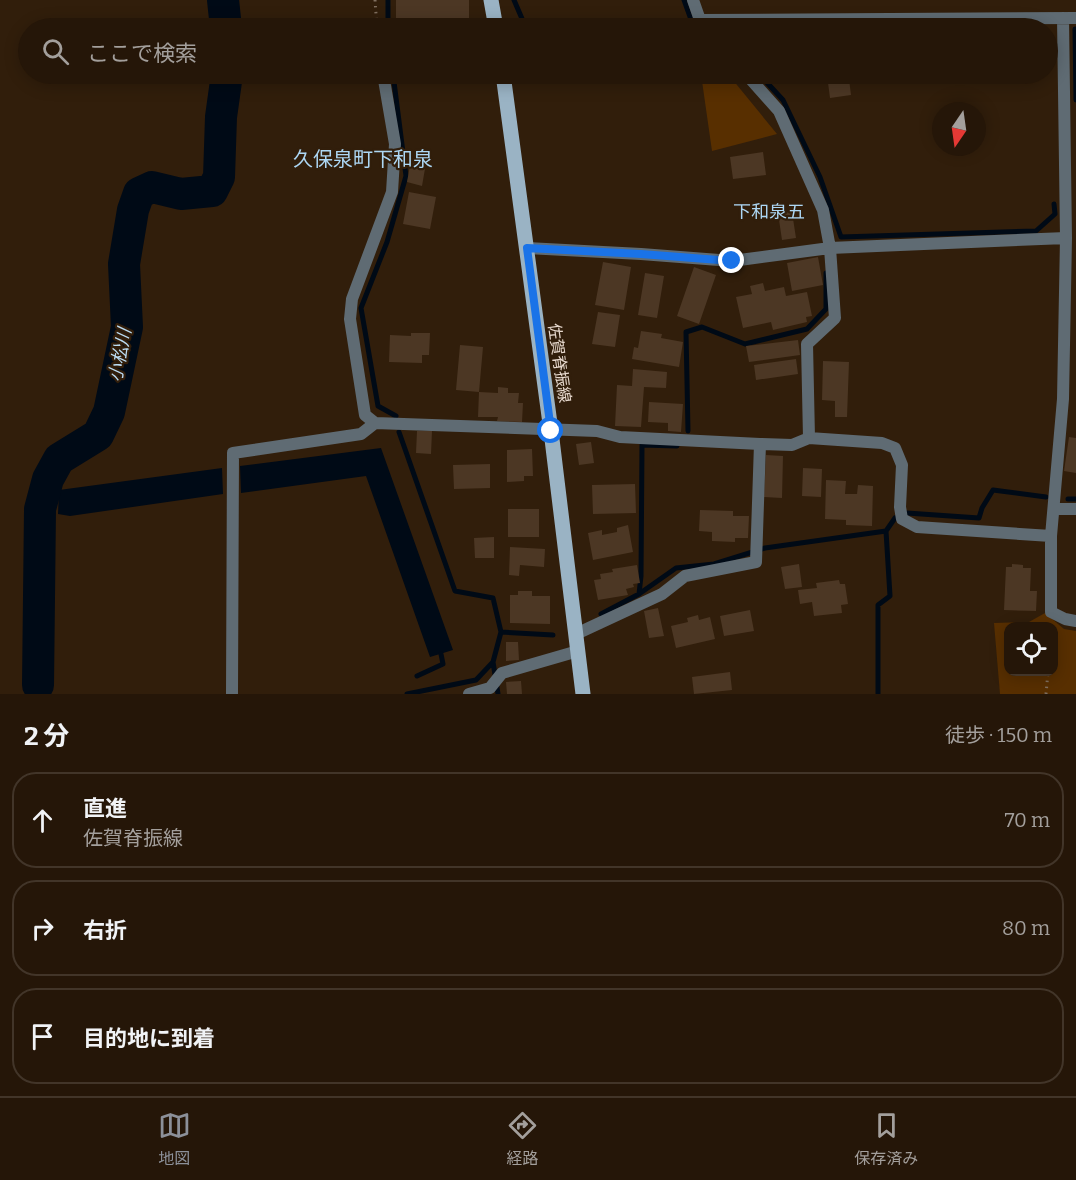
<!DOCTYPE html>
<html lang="ja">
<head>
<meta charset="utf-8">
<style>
  body { margin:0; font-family:Bitter,"Noto Sans JP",serif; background:#2d1f12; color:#f1f3f6 }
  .controls { position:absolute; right:18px; bottom:18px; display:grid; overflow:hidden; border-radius:12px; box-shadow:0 3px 15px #0003 }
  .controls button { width:54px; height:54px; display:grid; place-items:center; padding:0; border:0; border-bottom:2px solid #423529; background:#251608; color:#f1f3f6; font:30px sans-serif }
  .compass { position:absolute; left:932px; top:102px; width:54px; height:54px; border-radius:50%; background:#251608; box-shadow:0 3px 15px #0003; rotate:193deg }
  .stop { position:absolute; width:18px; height:18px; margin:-14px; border:4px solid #1a73e8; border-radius:50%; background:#fff }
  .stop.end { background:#1a73e8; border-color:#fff; box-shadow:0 2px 6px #0008 }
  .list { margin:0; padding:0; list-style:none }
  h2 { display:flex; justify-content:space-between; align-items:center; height:78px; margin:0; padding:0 24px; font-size:26px }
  h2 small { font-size:20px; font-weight:400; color:#a39f9c }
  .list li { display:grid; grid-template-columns:39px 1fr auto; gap:18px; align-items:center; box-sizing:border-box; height:96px; margin:0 12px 12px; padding:0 12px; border:2px solid #423529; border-radius:24px }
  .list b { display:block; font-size:22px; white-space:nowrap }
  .list p { margin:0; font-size:20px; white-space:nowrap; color:#a39f9c }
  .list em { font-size:20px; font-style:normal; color:#a39f9c }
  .icon { flex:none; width:33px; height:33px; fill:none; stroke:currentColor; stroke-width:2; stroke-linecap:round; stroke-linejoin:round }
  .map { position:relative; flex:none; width:1076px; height:694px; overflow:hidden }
  .search { position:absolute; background:#251608; box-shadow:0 3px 15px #0003; left:18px; right:18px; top:18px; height:66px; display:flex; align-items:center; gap:15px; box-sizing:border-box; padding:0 21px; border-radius:33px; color:#a39f9c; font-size:22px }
  .sheet { height:402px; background:#251608 }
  nav { display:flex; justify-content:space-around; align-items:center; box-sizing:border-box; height:84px; border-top:2px solid #423529; background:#251608; font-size:16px; color:#a39f9c }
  nav a { display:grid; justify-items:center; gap:3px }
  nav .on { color:#8c9099 }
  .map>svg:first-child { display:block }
</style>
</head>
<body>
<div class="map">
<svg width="1076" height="694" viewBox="0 0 1076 694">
  <rect width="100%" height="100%" fill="#311e0b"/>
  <path fill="#582f00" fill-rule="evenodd" d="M701,74H728L777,134L712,151Z
    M1045,613L1064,629L1076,631V694H1000L994,623L1029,622ZM1008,626H1054V672H1008Z"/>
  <path fill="#000a16" d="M381,448L453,650L430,657L366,476L241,493L240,466Z
    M222,468L223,494L70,516L58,514L59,490Z"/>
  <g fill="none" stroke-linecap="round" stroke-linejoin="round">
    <path stroke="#000a16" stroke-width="5" d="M388,0V28
      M514,0L526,28
      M684,0L694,28
      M1075,29L1076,100
      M393,74L406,176L387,242L361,308L378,406L396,416
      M759,74L783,100L820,177L841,237L1036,231L1055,214L1054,204
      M688,431L686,332L702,327L745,344L807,329L826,309V273
      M399,432L455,591L493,598L501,632L493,662L498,694
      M1068,499H1076
      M907,513L979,518L982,508L993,490L1046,497
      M639,594L641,576L642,445L677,446
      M601,614L639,594L676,568L714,564L765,548L886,531L895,518
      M501,632L553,635
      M417,676L443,664L441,654
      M38,694V685
      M407,694L476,680L493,662
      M878,694V605L890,596L886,531"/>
    <path stroke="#000a16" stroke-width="32" d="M223,0L226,28
      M38,685L40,509L48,479L59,459L98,435L109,412L127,327L124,264L133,210L139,193L152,187L181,194L212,191L219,177L221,117L227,74"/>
  </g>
  <path fill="#4c3724" d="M396,0H469V27L396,25Z
    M784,74H808V76L798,77V81L785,83Z
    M836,74H842L843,80L849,79L851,95L830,98L827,75Z
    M763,152L766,175L733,179L730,157Z
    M411,160L426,163L422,186L407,182Z
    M409,192L436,197L430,229L403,224Z
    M792,212L796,238L782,240L778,213Z
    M818,257L823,285L792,291L787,263Z
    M603,262L631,267L624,310L595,305Z
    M694,267L716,275L699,324L677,316Z
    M645,273L664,276L657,318L638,315Z
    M763,283L765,291L784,287L786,296L807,292L812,316L806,317L807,322L773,330L771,322L743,328L736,297L752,294L750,286Z
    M598,312L620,315L615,347L592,344Z
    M641,331L662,334L661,338L683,342L679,367L632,359L634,347L638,348Z
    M411,333H430L429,355H422V363L389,362L390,335L411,336Z
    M798,340L800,355L749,362L746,346Z
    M460,345L483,347L479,392L456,390Z
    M796,359L798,374L756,380L754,365Z
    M823,361L849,362L847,417H835V401L822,400Z
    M633,369L667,372L666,388L644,387L641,427L615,426L617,385L632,386Z
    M498,387L508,388V393H519L518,403H523L522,422L497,421L498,417H478L479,392L498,393Z
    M649,402L683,404L681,432L668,431V423L648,422Z
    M417,431H432L431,454L416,453Z
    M1069,437L1076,438V473L1064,471Z
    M591,442L594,463L579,465L576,444Z
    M532,449L533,476H524V481L507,482V450Z
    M766,455L783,456L782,498L764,497Z
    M490,464V488L454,489L453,465Z
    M803,468L822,469L821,497L802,496Z
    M826,480L846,481L845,494H857L858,485L873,486L872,526L846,525V520L825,519Z
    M635,484L636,513L593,514L592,485Z
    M508,509H539V537H508Z
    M700,510L733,511V516H749L748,538H735V542L712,541V532L699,531Z
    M628,525L633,552L593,560L588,533L602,530V535L617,532V528Z
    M494,537V558H475L474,538Z
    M510,547L545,549L544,567L520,565L519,576L509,575Z
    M799,564L802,587L785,589L781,567Z
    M1012,564L1023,565V568H1031L1030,591H1037L1036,611L1004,610L1006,567H1012Z
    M637,565L640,583L633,584L634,587L626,589L628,595L598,600L594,580L601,579L600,574L613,572L612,569Z
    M839,580L840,584H845L848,604L841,605L842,613L814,616L812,602L800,604L798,590L817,588L816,583Z
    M518,591H532V596H550V624L510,623V595H518Z
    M658,608L664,636L649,638L644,611Z
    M750,610L754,631L724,636L720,616Z
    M698,615L699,620L710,617L715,639L676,648L671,626L688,622L687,618Z
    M506,642H518L519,660L506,661Z
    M730,672L732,690L694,694L692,677Z
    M521,681L522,694H507L506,682Z"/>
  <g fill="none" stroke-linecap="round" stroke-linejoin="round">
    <path stroke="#806f60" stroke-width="3" stroke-dasharray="1.5 4.5" stroke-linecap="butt" d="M375,0L377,28
      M1046,694L1048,672"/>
    <path stroke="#5f6b73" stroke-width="12" d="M693,0L700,20L1076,18
      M1063,18L1066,238L1063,399L1051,536V612L1065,619L1076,621
      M383,74L395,144L392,192L352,299L350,319L365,415L375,423L597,431L620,437L760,444L792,445L809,438L882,443L895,448L902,465L900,507L902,519L917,527L1051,536
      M746,74L779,111L823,210L830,248L835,318L807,344L809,438
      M527,248L641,254L732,261L830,248L1066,238
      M1054,509H1076
      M576,634L662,594L685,576L756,562L760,444
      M232,694L233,453L361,434L375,423
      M469,694L490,688L502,673L578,651"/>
    <path stroke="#9ab3c4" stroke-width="15" d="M491,0L496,28
      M503,74L551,431L583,694"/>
  </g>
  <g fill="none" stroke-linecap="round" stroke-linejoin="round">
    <path stroke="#1a73e8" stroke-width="8" d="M551,431L527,248L641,254L732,261"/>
  </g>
  <g text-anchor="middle" stroke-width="4.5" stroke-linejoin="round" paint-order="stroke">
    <g font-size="16" fill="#e7d9ce" stroke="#311e0b">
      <text transform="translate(560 363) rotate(82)" y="6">佐賀脊振線</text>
    </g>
    <g font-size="18" fill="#add7f4" stroke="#311e0b">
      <text x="769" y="218">下和泉五</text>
    </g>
    <g font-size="18" font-style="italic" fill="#bbdcf3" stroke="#311e0b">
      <text transform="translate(120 355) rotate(-79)" y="6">小松川</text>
    </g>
    <g font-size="20" fill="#add7f4" stroke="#311e0b">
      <text x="363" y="166">久保泉町下和泉</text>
    </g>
  </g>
</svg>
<div class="controls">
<button><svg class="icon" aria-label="locate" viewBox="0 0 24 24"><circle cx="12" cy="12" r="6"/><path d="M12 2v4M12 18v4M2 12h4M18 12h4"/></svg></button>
</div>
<svg class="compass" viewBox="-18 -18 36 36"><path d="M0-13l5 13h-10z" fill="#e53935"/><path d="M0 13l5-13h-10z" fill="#a39f9c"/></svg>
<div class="stop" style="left:551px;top:431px"></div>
<div class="stop end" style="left:732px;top:261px"></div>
<div class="search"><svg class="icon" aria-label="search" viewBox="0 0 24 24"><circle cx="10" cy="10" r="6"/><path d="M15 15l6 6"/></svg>ここで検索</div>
</div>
<section class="sheet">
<h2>2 分<small>徒歩 · 150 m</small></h2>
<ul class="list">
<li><svg class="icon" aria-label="ahead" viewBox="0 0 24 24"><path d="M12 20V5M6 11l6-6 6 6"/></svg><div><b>直進</b><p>佐賀脊振線</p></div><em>70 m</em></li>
<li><svg class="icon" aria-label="right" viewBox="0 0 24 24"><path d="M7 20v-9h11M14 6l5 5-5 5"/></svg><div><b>右折</b></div><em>80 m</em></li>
<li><svg class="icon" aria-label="arrive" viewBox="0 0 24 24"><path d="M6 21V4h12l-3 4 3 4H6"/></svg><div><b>目的地に到着</b></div></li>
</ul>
</section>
<nav>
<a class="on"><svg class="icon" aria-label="map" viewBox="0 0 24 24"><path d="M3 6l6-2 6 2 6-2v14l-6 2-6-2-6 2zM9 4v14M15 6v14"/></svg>地図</a>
<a><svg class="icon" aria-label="directions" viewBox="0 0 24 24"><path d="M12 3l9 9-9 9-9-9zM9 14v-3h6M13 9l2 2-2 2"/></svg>経路</a>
<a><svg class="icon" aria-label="saved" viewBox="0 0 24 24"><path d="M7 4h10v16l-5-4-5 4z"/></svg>保存済み</a>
</nav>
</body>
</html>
